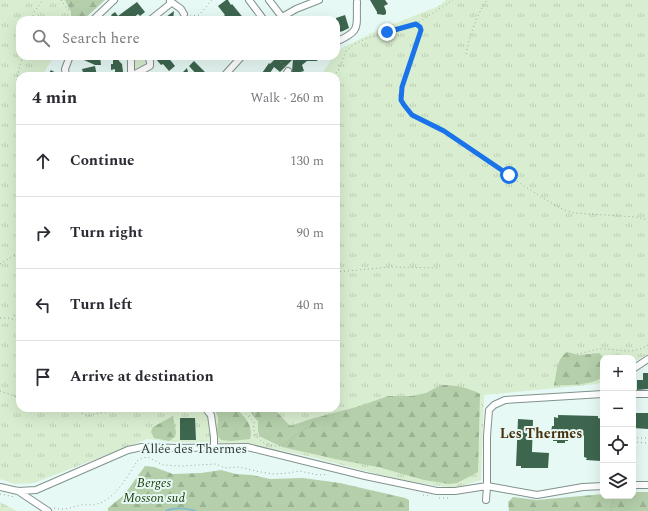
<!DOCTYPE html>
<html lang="en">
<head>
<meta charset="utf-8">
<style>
  body { margin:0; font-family:Spectral,serif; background:#f2f2f3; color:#2b2b33 }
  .controls { position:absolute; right:12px; bottom:12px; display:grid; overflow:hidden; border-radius:8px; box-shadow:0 4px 16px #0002 }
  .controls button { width:36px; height:36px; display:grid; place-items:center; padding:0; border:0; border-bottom:1px solid #e1e1e2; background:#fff; color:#2b2b33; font:20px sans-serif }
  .stop { position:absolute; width:12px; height:12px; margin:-9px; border:3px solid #1a73e8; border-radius:50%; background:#fff }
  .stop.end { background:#1a73e8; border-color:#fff; box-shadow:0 1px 4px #0008 }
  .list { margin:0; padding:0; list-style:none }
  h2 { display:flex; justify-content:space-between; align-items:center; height:52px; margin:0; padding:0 16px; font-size:17px }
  h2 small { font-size:13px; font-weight:400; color:#7c7c81 }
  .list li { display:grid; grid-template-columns:26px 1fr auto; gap:12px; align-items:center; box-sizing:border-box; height:72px; padding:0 16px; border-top:1px solid #e1e1e2 }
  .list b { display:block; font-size:15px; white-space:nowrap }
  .list em { font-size:13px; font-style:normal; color:#7c7c81 }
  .icon { flex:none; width:22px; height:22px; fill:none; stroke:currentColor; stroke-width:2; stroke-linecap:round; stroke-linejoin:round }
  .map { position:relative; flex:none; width:648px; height:511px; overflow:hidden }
  .search { position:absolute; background:#fff; box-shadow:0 4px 16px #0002; left:16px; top:16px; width:324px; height:44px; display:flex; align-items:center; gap:10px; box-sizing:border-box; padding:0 14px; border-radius:12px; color:#7c7c81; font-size:15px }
  .panel { position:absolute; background:#fff; box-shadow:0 4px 16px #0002; left:16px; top:72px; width:324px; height:340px; border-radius:12px }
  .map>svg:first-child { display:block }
</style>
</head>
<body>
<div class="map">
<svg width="648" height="511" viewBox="0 0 648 511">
  <defs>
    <pattern id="grass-tufts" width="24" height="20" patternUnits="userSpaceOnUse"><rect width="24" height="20" fill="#d9eed0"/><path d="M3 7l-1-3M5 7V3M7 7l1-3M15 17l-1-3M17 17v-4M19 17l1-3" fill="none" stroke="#bbcdb3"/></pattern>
    <pattern id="forest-firs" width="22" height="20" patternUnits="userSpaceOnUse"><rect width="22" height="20" fill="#b4cfaa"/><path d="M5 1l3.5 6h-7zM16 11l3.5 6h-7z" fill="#9bb293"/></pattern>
  </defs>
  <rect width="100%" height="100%" fill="#e7f9f5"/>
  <path fill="url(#grass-tufts)" d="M0,0H101L80,20H20V56H54L42,76H20V408H336V76H321L333,56H336V51L378,30L439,6L446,0H648V354L633,363V358H603V381L598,384L484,395L481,480L454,488L405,481L303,455L249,444L173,442L147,439L34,483L15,484L0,479Z
    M137,58L145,61L147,65L135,70L133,59Z
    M0,502L17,511H0Z"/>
  <path fill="url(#forest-firs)" d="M65,0H105L83,20H71V12Z
    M567,352L579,355L599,353L604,358C602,362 605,371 602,376C598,385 564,386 554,385C557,374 556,359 567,352Z
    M441,385C455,385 467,387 480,394L478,472L457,483L449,484L424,480L378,467L340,460L282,447L261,437L258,431V421L253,416L248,408H275V410L290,426L311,419L360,406L388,396H412L426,393Z
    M213,408L236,409C245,416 254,427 250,439L231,441L221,440C214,433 219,425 218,417C217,414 215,411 213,408Z
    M173,416L176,432L175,437L169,441L154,438L151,432L153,427Z
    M145,466L154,467L173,474L201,473L221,470L236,474L252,475L270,479L303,478L340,483L405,498L409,500V511H108V508L124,495Z
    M633,492H648V511H509L508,502L513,497L537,500L603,494V496H633Z"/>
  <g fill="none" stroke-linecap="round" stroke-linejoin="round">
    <path stroke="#88bacc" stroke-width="2" d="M166,511C174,507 187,508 195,511"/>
  </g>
  <path fill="#3e664f" d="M226,0H228L231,5L232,4L245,20H219L225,15L218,6Z
    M370,0H385L388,4L384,6L386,11V14L384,15L377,14V12Z
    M137,2L145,12L140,16L138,14L131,20H113L114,19L111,15L115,12L118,16Z
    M174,11L173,20H162Z
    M345,15L349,28L343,31L336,33V18Z
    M86,56H100L101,65H95L84,60Z
    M113,56H119V61L122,64L123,72H115V69L111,70V64H113Z
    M160,56H167L175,66L169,71L163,64L161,65L156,59Z
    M278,56H319L317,61H307L302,65L304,71L297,73L292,72L293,59L280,72L274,67L268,76H260L269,63L270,64Z
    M194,61L206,73L203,76H198L189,66Z
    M95,66L97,76H84L82,69Z
    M187,68L189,76H179Z
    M51,70L61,76H47Z
    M643,373H648V389L637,390V380H643Z
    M633,413H648V429L633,428Z
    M558,415L598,416V418L602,419L603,458H601V461L586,460L587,458L584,457V436L568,435V441H565V443H557V441H553V433H551L552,426H554V417L558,418Z
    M180,418H195L196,440H180Z
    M518,419L533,420L532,452L549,453L548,468H521V466H516Z"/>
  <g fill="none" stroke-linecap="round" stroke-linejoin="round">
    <defs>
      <path id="minor" d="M249,0L264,20
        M269,0L282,17
        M170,1L181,9L184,14
        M93,20L114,0
        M150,20L170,4V0
        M277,20L296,9L319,0
        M336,42C362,30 356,28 357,2
        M131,56V73L135,74L150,66V61L147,56
        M66,76L65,69L70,56
        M224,76L242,56
        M285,76L288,71
        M633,369L648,359
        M603,394L505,400L494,405L489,410L487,436V486L537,495L583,487L603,486
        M633,394H648
        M205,408L211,415L214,437V448
        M633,485H648
        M0,487L18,491L36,490L128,450L142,447L177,448L247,447L365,476L437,491H455L487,486L486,500
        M18,491L48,511"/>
    </defs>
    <use href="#minor" stroke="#81928e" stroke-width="8"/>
    <path stroke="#99a6a3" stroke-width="1" stroke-dasharray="1 3" stroke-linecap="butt" d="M61,0L68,10L80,0
      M190,16L199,15L212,0
      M32,20L34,12L43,0
      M416,24L420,27L421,30C416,44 399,88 402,100C405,118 432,123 445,131C484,158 522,187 564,210L574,213L636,217L648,220
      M466,54C470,35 476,16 487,0
      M276,56L284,66
      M333,76L338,71L346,51L353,45L365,39L416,24L453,0
      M20,108C15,89 16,75 23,56
      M0,264L20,252
      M336,272L391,267L440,268
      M0,318H8L20,321
      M577,354C584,353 592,350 599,349C616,348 632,356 648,345
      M0,391L20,398
      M71,408L88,416L113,410L130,411L137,408
      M240,408L254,422C254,426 253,430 255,434C258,442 274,449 282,445C293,440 299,429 312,427
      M249,416C252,414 256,412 257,408
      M633,438H648
      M633,442L648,443
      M0,494L15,497
      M423,495L430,496
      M439,498H448
      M54,508C65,511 71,507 81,505C86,504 91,506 97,504C117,498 127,476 138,460L143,458L148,457L163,465L181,466L216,464L225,468L239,467L255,471L273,474L289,473L299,471L319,475L328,474
      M533,511L536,502
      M611,511L614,496"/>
    <use href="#minor" stroke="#fff" stroke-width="6"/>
  </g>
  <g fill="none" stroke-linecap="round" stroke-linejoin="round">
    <path stroke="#1a73e8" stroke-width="5" d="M387,32L416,24L420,27L421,30L402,87L401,100L404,105L412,115L444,131L509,175"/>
  </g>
  <g text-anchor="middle" stroke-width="4" stroke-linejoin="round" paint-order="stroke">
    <g font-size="13" fill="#313836" stroke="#e7f9f5">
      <text x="194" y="453">Allée des Thermes</text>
    </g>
    <g font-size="13" font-style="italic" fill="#1e400c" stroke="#e7f9f5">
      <text x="154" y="487">Berges<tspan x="154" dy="15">Mosson sud</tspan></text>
    </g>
    <g font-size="14" font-weight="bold" fill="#49310e" stroke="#e7f9f5">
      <text x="541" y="438">Les Thermes</text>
    </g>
  </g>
</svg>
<div class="controls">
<button>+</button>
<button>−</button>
<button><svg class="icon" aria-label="locate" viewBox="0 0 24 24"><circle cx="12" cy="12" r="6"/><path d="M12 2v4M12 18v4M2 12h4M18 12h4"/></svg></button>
<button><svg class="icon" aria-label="layers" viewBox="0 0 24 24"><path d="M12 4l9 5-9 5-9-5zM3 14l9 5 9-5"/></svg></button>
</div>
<div class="stop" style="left:509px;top:175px"></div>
<div class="stop end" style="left:387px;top:32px"></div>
<div class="search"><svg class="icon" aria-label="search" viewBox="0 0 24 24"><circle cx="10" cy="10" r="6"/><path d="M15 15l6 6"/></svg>Search here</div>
<section class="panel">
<h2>4 min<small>Walk · 260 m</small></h2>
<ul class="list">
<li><svg class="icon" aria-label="ahead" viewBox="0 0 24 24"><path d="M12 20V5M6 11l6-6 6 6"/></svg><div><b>Continue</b></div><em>130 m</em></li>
<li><svg class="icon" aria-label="right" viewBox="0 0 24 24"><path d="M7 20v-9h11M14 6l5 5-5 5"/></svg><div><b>Turn right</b></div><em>90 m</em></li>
<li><svg class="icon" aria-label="left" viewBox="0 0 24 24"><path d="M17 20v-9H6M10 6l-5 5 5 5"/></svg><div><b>Turn left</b></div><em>40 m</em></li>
<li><svg class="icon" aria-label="arrive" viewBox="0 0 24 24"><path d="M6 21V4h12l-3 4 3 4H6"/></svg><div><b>Arrive at destination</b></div></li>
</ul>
</section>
</div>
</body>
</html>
